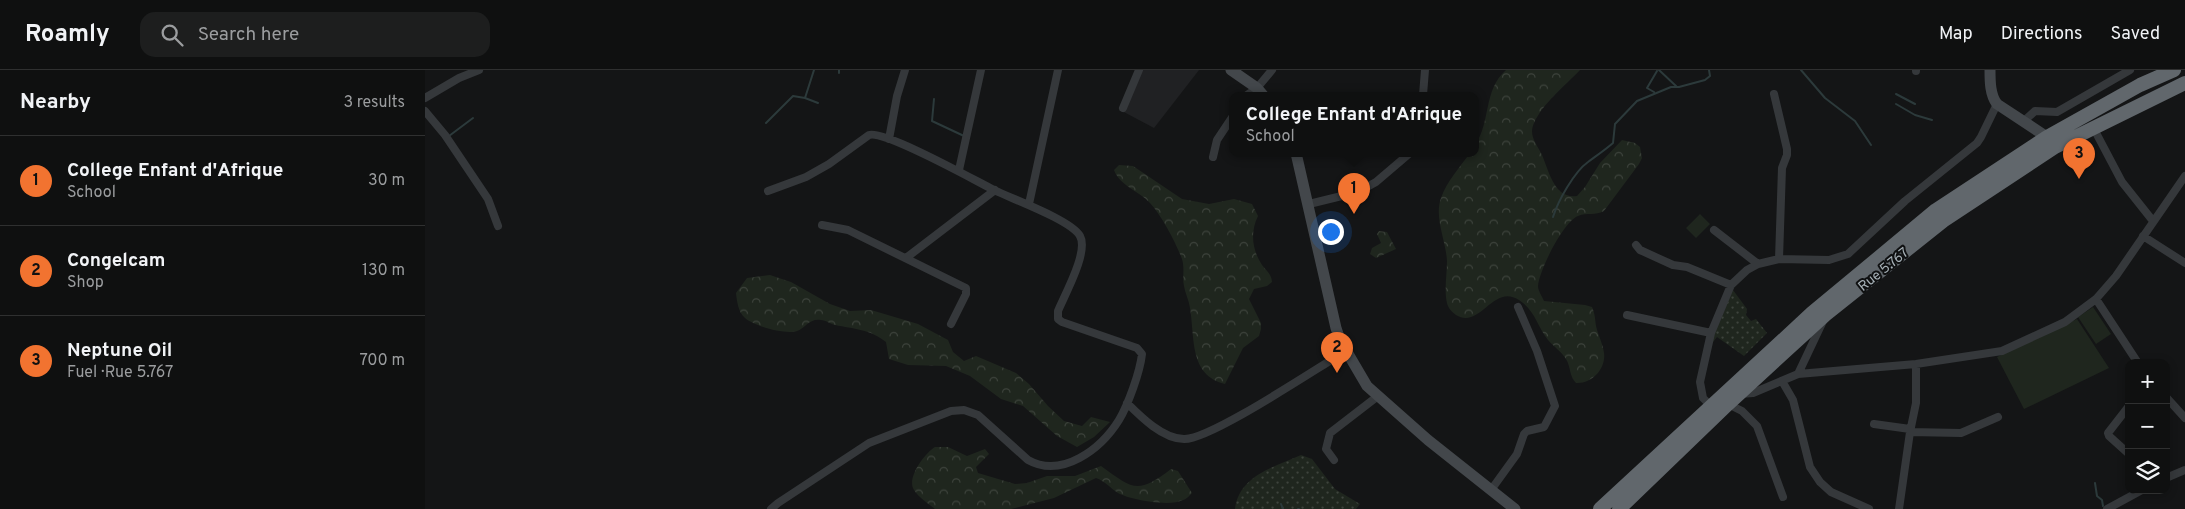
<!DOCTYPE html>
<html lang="en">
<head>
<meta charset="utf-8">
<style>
  body { margin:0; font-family:Overpass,sans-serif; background:#1d1e1e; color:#f1f3f6 }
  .controls { position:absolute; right:15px; bottom:15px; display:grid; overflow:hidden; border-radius:10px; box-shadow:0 2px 8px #0003 }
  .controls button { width:45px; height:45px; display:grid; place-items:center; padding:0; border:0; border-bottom:1px solid #2f3030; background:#0f1010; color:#f1f3f6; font:25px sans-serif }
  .you { position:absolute; left:905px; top:161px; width:18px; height:18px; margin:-12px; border:4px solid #fff; border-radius:50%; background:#1a73e8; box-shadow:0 0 0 8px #1a73e833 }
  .badge { display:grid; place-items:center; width:32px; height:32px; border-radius:50%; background:#f27330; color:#111; font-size:16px; font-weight:700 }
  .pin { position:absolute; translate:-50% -41px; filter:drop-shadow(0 1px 2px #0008) }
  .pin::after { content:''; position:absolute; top:26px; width:18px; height:15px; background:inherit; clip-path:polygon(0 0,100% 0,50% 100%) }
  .popup { position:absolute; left:804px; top:22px; width:250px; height:65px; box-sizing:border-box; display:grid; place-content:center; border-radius:10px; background:#0f1010; filter:drop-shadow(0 1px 4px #0005); font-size:16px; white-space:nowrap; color:#9b9d9f }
  .popup b { font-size:19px; color:#f1f3f6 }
  .popup::after { content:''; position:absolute; left:50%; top:100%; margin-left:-10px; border:10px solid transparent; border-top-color:#0f1010 }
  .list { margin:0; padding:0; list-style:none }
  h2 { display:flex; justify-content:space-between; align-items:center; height:65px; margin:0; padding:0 20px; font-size:21px }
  h2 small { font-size:16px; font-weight:400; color:#9b9d9f }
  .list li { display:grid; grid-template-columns:32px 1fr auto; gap:15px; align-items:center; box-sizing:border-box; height:90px; padding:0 20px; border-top:1px solid #2f3030 }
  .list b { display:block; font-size:19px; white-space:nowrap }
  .list p { margin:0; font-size:16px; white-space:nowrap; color:#9b9d9f }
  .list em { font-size:16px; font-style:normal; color:#9b9d9f }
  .icon { flex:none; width:28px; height:28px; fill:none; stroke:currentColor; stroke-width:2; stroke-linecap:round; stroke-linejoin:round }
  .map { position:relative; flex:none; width:1760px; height:439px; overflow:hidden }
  header { display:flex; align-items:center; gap:30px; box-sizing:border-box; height:70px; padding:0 25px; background:#0f1010; border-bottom:1px solid #2f3030 }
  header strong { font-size:24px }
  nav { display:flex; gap:28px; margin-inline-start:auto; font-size:18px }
  .search { width:350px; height:45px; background:#1d1e1e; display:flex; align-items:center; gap:12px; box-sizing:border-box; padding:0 18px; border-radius:15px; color:#9b9d9f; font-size:19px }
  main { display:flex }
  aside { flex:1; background:#0f1010 }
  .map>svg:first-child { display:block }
</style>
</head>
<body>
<header>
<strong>Roamly</strong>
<div class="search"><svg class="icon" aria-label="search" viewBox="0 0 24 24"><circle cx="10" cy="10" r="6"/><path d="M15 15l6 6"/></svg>Search here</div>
<nav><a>Map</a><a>Directions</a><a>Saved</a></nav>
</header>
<main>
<aside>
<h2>Nearby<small>3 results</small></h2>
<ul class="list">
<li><span class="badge">1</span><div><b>College Enfant d'Afrique</b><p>School</p></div><em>30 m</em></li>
<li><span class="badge">2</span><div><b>Congelcam</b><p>Shop</p></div><em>130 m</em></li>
<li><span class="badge">3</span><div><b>Neptune Oil</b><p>Fuel · Rue 5.767</p></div><em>700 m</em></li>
</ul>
</aside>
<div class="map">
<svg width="1760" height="439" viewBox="0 0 1760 439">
  <defs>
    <pattern id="green-dots" width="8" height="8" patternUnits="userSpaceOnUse" patternTransform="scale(1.25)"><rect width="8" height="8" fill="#1f261e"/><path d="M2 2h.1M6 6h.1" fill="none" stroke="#3d433c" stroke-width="1.8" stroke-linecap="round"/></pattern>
    <pattern id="forest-crowns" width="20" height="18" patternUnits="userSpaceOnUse" patternTransform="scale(1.25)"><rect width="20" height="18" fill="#1f261e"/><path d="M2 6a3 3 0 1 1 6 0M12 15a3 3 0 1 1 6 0" fill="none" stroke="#3d433c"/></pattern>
  </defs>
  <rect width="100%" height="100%" fill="#141516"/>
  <path fill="#202123" d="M713,0H774L729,58L697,41Z"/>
  <path fill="url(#green-dots)" d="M1308,220L1322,239L1321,245L1326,251L1331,249L1342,263L1319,286L1292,267L1288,272L1284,269L1294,243Z
    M876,385L887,389L910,419L935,434L931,439H810C814,406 849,397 876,385Z"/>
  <path fill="url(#forest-crowns)" d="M1081,0H1155C1140,16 1118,33 1109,53C1103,66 1112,74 1117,85C1124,101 1129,129 1152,126L1160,117L1175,93L1197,70L1210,73L1215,77L1217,88L1214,94L1179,141C1170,146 1162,142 1153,146C1138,152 1114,201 1113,216C1113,221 1117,226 1119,231L1160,235L1167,237C1170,244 1170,249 1171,256C1173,265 1178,274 1179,283C1181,299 1167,314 1151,313C1144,306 1146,297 1141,289C1137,282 1128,276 1123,270C1112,256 1110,240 1094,230C1068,213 1055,260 1031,245C1027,242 1023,238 1022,233C1019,220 1022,205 1022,191C1021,170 1009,148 1016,128C1022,111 1035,97 1045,83H1050V75C1066,53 1058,20 1081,0Z
    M694,95L708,96L757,129L784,134L809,129L827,134L833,146C825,162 827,180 837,195C842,202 846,203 847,212L842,216L829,219L824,229L836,253V259L834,266L818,278L800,314C764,305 770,268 765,238C764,230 760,223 759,216C757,207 760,199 757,189C751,173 737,146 725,133C714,121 695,116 689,100Z
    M954,161L962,162L971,179L951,188L945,184L947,178L956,173L952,164Z
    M345,205L366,212L405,234L425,241L446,240L493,254L523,270L528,282L539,291L551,286L591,303L604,314L623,336L639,351L657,356L666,347L685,352L669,367L652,377L632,366L598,336L576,329L545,306L521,296L483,295L464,289L461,272C445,259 429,259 410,255C405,254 401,250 396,250C384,248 381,258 372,261C361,265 329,256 320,248C313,242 312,231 311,223L322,208Z
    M510,377H523L542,386L560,379L564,384L551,397L553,403L590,414L602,413L622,406H650L676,396C708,419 712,425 746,399L753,401L767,423C765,425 762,429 758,430C745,437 706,430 693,423C685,418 680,411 671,408L629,428L586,439H510C504,434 493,427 489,420C481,408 500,383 510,377Z"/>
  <path fill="#1f261e" d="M1275,144L1285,154L1271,168L1261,158Z
    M1668,237L1686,264L1671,274L1653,247Z
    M1652,249L1684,298L1599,339L1572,287Z"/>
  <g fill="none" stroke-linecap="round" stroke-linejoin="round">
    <path stroke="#2c3a3b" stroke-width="2" d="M1234,0L1251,16
      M1376,0L1400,28L1430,51L1446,75
      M414,3V0
      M1229,22L1222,18L1232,1
      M1471,24L1490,34
      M380,28L389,0
      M509,29L507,51L539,66
      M1471,34L1490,45L1507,50
      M341,53L368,26L380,28L393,33
      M24,66L48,48
      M1128,147C1133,131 1149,102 1163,92C1171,86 1180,80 1188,73L1190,54L1212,31L1246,17H1254L1280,10L1285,6L1284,0
      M1670,413L1672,426L1677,430L1678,436
      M856,434L858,439
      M873,439H874"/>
    <path stroke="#35383b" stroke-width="8" d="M1491,1V0
      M1349,24L1362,79V85L1357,98L1354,189
      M822,25L832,18L847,0
      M998,25L1000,0
      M0,28L34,8L54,0
      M698,38L714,0
      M0,41L20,65L63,129L73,156
      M1599,51L1610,41L1632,42L1705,0
      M1668,57L1697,112L1728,151
      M464,69L472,26L480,0
      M788,87L792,70L808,46
      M534,100L556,0
      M343,121L381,107L404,94L444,65C460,60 549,110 569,120C587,129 646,150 655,166C664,182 639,226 633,241V249L637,252L712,278L717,284C715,302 703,335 694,350C676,379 637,409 603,390L553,345L539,340L526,341L444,373L353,433L346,439
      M604,134L633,0
      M884,134L933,122L951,112L985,83
      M397,155L423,160L541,218V224L526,254
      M1289,160L1333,194
      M1718,166L1760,193
      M1211,175L1215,180L1248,195L1262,197L1306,215
      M481,188L570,120
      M1671,229L1713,293
      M1202,245L1286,263
      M1373,304L1399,249
      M1357,311L1368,330L1385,397L1395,412L1406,422L1444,439
      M1315,324L1328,323L1373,304L1491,294L1577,281L1640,252L1671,229L1691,206L1760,106
      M1741,327L1760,348
      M702,333C716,347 738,369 759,369C785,370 892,298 921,281
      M1303,334L1317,341L1332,356L1358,427
      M1285,335L1278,328L1275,312L1286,263L1306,215L1322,200L1333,194L1354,189L1404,190L1423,184L1480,131L1552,73L1556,67L1572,34
      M1704,336L1683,363L1684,366L1704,384
      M1449,354L1485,359
      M1485,362L1491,333V294
      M909,390L901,379L905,363L953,326
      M1741,408L1760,400
      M1066,420L1092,384L1099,364L1102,361L1119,357L1130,336L1112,281L1093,237
      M1474,439L1485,362L1536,363L1573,347
      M1682,439L1717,420"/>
    <path stroke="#43474b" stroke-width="11" d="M806,0L832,18L838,25
      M1565,0C1565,11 1565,25 1572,34L1622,67L1626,72
      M871,83L911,258L915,270L942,316L1003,370L1090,439"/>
    <path stroke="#61676c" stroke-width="14" d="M1175,439L1387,243L1511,140L1622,67L1715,15L1749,0
      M1194,439L1303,334L1400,245L1518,151L1630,77L1760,13"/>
  </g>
  <g text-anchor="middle" stroke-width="4" stroke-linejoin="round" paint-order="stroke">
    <g font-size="14" fill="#a6b0b6" stroke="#0f1011">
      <text transform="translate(1458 199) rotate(-39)" y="5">Rue 5.767</text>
    </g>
  </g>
</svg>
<div class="controls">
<button>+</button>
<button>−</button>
<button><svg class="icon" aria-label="layers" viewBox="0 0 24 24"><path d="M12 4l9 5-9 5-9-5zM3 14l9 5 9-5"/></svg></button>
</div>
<div class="you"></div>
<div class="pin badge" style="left:929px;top:144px">1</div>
<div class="popup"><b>College Enfant d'Afrique</b>School</div>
<div class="pin badge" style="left:912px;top:303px">2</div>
<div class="pin badge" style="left:1654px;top:109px">3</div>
</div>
</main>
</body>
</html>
